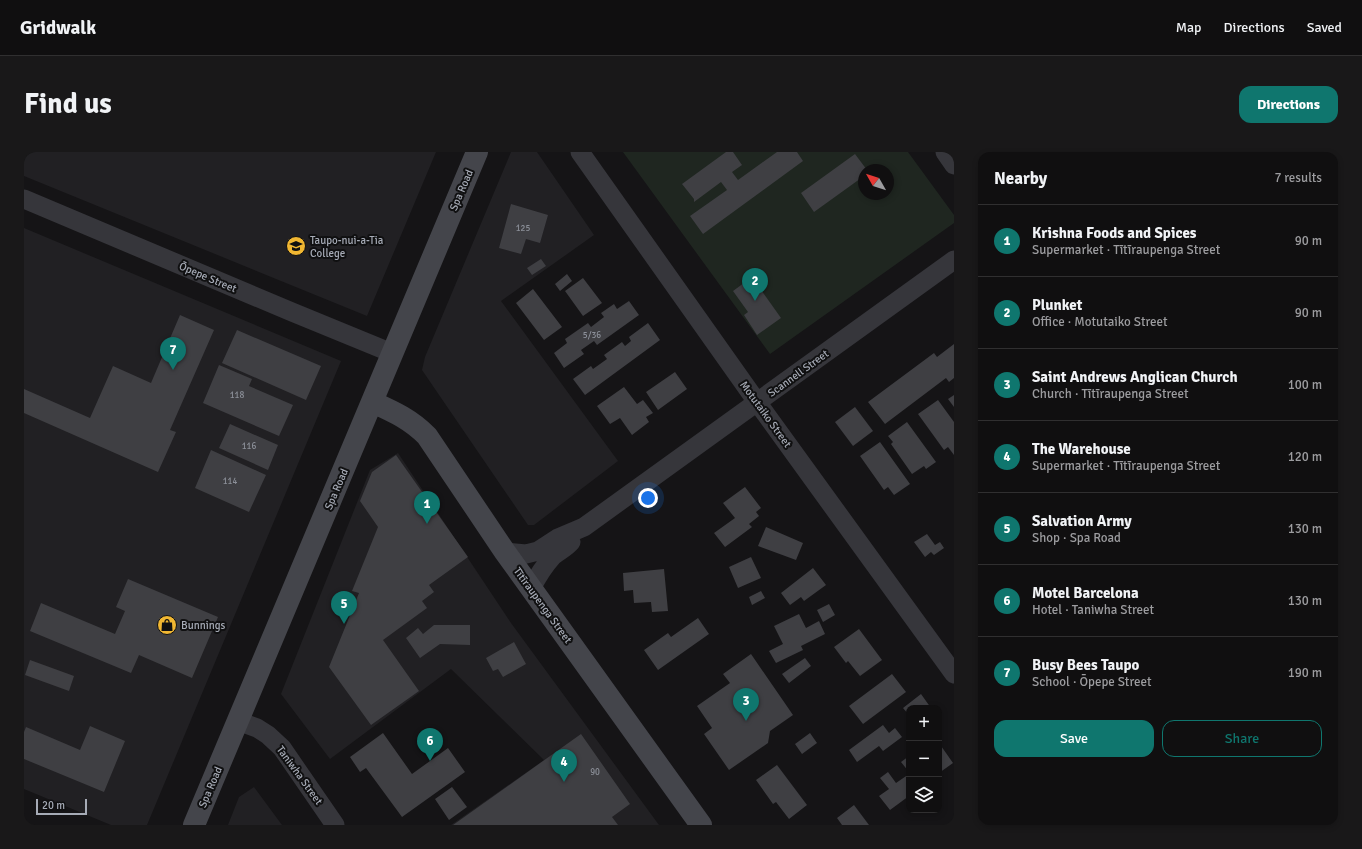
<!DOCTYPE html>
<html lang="en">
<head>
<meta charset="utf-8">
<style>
  body { margin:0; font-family:Signika,sans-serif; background:#191819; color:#f1f3f6 }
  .controls { position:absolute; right:12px; bottom:12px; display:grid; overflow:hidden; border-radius:8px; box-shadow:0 2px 6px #0003 }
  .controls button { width:36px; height:36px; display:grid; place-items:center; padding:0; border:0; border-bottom:1px solid #302f30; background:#100f10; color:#f1f3f6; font:20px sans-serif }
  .compass { position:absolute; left:834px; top:12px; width:36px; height:36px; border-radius:50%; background:#100f10; box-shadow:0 2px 6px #0003; rotate:309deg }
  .scale { position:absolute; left:12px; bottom:10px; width:51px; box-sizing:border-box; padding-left:4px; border:2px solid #a6abb6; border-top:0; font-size:11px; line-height:14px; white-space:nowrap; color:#a6abb6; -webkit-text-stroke:3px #101011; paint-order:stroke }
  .you { position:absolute; left:624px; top:346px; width:14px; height:14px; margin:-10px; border:3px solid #fff; border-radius:50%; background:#1a73e8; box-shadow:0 0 0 6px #1a73e833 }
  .badge { display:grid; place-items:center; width:26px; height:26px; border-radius:50%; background:#0f766e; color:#fff; font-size:13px; font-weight:700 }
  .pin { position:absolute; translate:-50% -33px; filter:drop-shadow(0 1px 2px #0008) }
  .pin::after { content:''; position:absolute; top:21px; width:14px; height:12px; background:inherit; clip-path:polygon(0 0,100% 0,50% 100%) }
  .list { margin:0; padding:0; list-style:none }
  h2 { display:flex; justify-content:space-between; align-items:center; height:52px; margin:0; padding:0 16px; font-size:17px }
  h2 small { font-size:13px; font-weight:400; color:#9c9c9f }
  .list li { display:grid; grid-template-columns:26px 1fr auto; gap:12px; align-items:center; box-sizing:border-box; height:72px; padding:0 16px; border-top:1px solid #302f30 }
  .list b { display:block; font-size:15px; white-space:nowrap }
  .list p { margin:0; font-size:13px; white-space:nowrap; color:#9c9c9f }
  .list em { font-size:13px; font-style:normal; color:#9c9c9f }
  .actions { display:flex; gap:8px; padding:12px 16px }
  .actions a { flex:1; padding:9px 0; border:1px solid #0f766e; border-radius:12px; text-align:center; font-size:14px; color:#0f766e }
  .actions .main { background:#0f766e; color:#fff }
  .icon { flex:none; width:22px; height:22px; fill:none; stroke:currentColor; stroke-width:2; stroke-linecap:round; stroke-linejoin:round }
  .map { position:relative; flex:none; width:930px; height:673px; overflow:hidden; border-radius:12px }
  header { display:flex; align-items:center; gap:24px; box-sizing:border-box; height:56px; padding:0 20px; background:#100f10; border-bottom:1px solid #302f30 }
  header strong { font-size:19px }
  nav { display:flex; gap:22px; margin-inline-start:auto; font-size:14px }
  .intro { display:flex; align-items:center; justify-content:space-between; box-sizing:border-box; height:96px; padding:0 24px }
  h1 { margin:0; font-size:28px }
  .button { padding:10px 18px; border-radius:12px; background:#0f766e; color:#fff; font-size:14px; font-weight:700 }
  main { display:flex; gap:24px; padding:0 24px }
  aside { flex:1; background:#100f10; border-radius:12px; box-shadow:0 2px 6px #0003 }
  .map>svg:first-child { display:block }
</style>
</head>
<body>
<header>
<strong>Gridwalk</strong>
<nav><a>Map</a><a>Directions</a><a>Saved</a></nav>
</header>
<div class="intro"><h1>Find us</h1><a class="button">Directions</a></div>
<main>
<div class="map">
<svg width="930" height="673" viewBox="0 0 930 673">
  <rect width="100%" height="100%" fill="#151416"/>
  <path fill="#212023" d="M0,0H412L343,164L0,24Z
    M487,0H513L570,83L477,149L594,309L510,373H504L398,218L401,205Z
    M0,76L317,209L123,673H87L0,637Z
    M374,301L487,471L635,673H427L520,608L427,517L306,607L257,542L346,318Z
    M230,635L258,673H204L215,645Z"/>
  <path fill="#1f2620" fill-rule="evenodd" d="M599,0H884L930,63V71L746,202ZM840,18H864V42H840Z"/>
  <path fill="#3f3f43" d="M702,0H709L718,13L708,20L714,28L753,0H773L779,9L679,82L666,64L703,38L697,30L670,50V47L658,32Z
    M831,2L843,18H840V24L790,60L777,41Z
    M487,52L524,63L516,91L502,87L497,102L475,96Z
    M517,107L522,114L508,123L503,116Z
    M543,122L548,129L536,139L531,132Z
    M728,125L757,166L733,183L720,163L724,160L709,139Z
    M559,126L578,151L559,164L541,139Z
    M509,137L538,175L520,188L492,151Z
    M605,149L615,163L573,193L570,189L557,198L560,202L540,216L530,201L543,191L541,187L564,171L567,175L580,165L577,161L590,152L593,157Z
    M156,163L190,178L146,278L152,280L134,320L0,261V237L66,266L89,214L127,231Z
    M624,171L636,188L561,243L549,227L567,214L569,217L583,207L580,203L598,190L601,194L607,189L605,185Z
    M213,178L297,214L282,248L198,211Z
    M930,192V226L925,230L922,226L861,272L844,250L910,201L913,205Z
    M195,213L228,227L225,234L269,253L255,284L179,251Z
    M651,220L663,237L634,258L622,240Z
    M600,235L613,252L619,248L629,261L622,265L625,270L608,283L596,266L586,272L573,254Z
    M930,243V255L924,247Z
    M914,248L930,270V303L924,295L920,298L894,262Z
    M831,255L849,279L829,294L811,270Z
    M883,270L912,310L902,317L900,314L888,322L867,292L869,290L864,284Z
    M206,272L254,293L244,318L195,296Z
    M856,290L886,332L870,343L864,335L860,338L836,304Z
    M187,298L242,323L225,360L171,336Z
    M372,303L444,405L405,433L410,440L398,449L403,456L359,488L395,539L347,573L305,515L335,441L328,439L354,375L336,349L348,320Z
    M721,335L737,356L732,360L735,364L725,372L728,375L701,395L690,381L711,366L699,351Z
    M742,375L779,391L772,408L734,394Z
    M903,382L911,393L916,390L920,396L910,403L907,400L901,405L890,390Z
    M727,405L737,426L714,436L705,415Z
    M789,416L802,433L780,449L777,445L766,453L757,441Z
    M640,417L644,459L628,460L627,450L610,451L609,438L600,439L599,421Z
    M104,427L194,465L168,526L115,503L107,521L6,479L17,451L91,482L101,459L92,455Z
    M737,439L741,446L728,453L725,445Z
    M805,452L811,463L799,470L793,458Z
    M775,462L782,476L795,469L801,482L777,494L779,498L752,511L745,499L759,492L750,474Z
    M674,466L685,482L634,518L620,498L644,481L647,485Z
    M410,473H446V493L416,492L396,506L382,486L394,476L399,482Z
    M835,477L858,508L836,524L824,509L822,511L810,495Z
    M490,490L502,512L479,525L474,517L469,519L462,506Z
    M727,502L769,563L746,579L744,591L705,618L680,582L688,576L673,554L706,531L699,522Z
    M781,506L787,514L765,531L758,522Z
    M6,508L50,524L45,539L1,523Z
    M868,522L882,540L839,572L825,554Z
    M897,542L907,556H885V563L879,556Z
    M859,573L865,581L871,576L878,585L859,599L855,594L833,610L825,598Z
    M66,574L101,589L80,640L0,607V580L2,575L56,598Z
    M359,581L388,622L424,596L441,620L378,665L342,616L336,620L326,605Z
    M786,581L793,591L778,602L771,592Z
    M557,582L606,652L588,665L594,673H429Z
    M915,591L929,611L915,621Z
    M885,604V620L877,610Z
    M753,613L783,653L765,667L752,650L749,652L732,628Z
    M864,620L872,631L885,622V644L866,658L855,644L865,637L856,626Z
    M428,635L443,655L425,668L411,647Z
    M830,653L845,673H818L813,666Z"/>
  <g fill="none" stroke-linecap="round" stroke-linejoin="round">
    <path stroke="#36363b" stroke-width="19" d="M556,0L733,250L930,522
      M921,0L930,13
      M0,47L268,160L368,201
      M481,400L502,402L514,399L534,386L560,375L930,108
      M507,437C513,425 520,414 529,404C535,399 542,396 547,390
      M214,569L233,576L244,583L258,596L311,673"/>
    <path stroke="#44454b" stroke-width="22" d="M348,250C370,260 386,267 403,284L481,400L677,673
      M170,673L453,0"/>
  </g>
  <defs>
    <symbol id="school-disc" viewBox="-11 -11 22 22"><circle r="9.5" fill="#f1b732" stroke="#101011"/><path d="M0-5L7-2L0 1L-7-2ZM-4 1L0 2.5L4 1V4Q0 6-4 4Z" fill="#111"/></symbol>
    <symbol id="shop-disc" viewBox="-11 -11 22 22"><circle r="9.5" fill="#f1b732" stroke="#101011"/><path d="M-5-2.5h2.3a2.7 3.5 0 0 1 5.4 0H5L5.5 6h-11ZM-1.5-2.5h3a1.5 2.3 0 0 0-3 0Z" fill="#111"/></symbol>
  </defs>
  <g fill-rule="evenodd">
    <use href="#school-disc" x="261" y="83" width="22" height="22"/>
    <use href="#shop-disc" x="132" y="462" width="22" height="22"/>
  </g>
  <g text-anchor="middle" stroke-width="4" stroke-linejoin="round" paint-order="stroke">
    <g font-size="9" fill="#8c9099">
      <text x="499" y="79">125</text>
      <text x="568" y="186">5/36</text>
      <text x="213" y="246">118</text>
      <text x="225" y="297">116</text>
      <text x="206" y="332">114</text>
      <text x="571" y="623">90</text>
    </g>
    <g font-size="11" fill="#a6abb6" stroke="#101011">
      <text transform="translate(437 38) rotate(-67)" y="4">Spa Road</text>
      <text transform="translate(184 125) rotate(23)" y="4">Ōpepe Street</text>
      <text transform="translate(774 221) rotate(-36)" y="4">Scannell Street</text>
      <text transform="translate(742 262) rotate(54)" y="4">Motutaiko Street</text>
      <text transform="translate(312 337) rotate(-67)" y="4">Spa Road</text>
      <text transform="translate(519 453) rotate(54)" y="4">Tītīraupenga Street</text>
      <text transform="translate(276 623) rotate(54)" y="4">Taniwha Street</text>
      <text transform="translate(186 635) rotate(-67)" y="4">Spa Road</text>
    </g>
    <g font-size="11" fill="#a6abb6" stroke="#101011" text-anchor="start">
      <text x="286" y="92">Taupo-nui-a-Tia<tspan x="286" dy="13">College</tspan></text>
      <text x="157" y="477">Bunnings</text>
    </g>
  </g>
</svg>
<div class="controls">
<button>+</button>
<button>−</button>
<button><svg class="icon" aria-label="layers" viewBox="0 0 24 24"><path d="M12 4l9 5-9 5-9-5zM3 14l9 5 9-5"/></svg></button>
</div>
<svg class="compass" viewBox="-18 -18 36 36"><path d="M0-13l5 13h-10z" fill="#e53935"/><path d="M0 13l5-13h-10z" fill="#9c9c9f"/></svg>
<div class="scale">20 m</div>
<div class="you"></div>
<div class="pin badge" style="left:403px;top:372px">1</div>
<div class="pin badge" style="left:731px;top:149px">2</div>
<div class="pin badge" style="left:722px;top:569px">3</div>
<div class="pin badge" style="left:540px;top:630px">4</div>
<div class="pin badge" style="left:320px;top:472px">5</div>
<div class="pin badge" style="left:406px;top:609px">6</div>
<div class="pin badge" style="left:149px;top:218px">7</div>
</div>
<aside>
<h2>Nearby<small>7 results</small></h2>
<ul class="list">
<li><span class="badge">1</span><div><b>Krishna Foods and Spices</b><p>Supermarket · Tītīraupenga Street</p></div><em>90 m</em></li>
<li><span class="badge">2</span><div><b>Plunket</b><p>Office · Motutaiko Street</p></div><em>90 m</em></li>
<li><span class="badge">3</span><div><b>Saint Andrews Anglican Church</b><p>Church · Tītīraupenga Street</p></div><em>100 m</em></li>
<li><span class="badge">4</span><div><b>The Warehouse</b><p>Supermarket · Tītīraupenga Street</p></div><em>120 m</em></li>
<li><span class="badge">5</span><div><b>Salvation Army</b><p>Shop · Spa Road</p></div><em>130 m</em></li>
<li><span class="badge">6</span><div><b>Motel Barcelona</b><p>Hotel · Taniwha Street</p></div><em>130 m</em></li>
<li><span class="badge">7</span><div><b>Busy Bees Taupo</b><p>School · Ōpepe Street</p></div><em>190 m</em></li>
</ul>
<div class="actions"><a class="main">Save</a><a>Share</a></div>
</aside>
</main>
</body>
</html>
